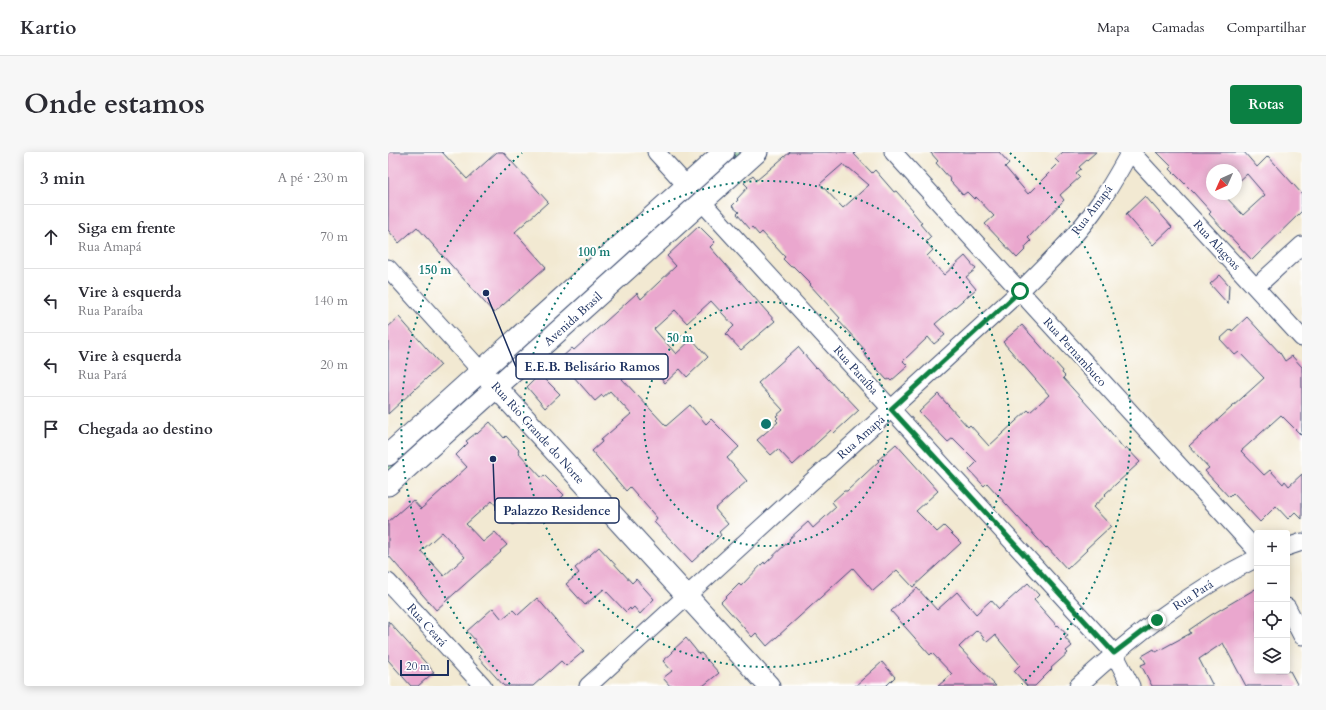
<!DOCTYPE html>
<html lang="pt">
<head>
<meta charset="utf-8">
<style>
  body { margin:0; font-family:Cardo,serif; background:#f7f7f7; color:#2b2b33 }
  .controls { position:absolute; right:12px; bottom:12px; display:grid; overflow:hidden; border-radius:4px; box-shadow:0 2px 10px #0003 }
  .controls button { width:36px; height:36px; display:grid; place-items:center; padding:0; border:0; border-bottom:1px solid #e1e1e2; background:#fff; color:#2b2b33; font:20px sans-serif }
  .compass { position:absolute; left:818px; top:12px; width:36px; height:36px; border-radius:50%; background:#fff; box-shadow:0 2px 10px #0003; rotate:225deg }
  .scale { position:absolute; left:12px; bottom:10px; width:49px; box-sizing:border-box; padding-left:4px; border:2px solid #1b2f5e; border-top:0; font-size:11px; line-height:14px; white-space:nowrap; color:#1b2f5e; -webkit-text-stroke:3px #fff; paint-order:stroke }
  .stop { position:absolute; width:12px; height:12px; margin:-9px; border:3px solid #0b8043; border-radius:50%; background:#fff }
  .stop.end { background:#0b8043; border-color:#fff; box-shadow:0 1px 4px #0008 }
  .list { margin:0; padding:0; list-style:none }
  h2 { display:flex; justify-content:space-between; align-items:center; height:52px; margin:0; padding:0 16px; font-size:17px }
  h2 small { font-size:13px; font-weight:400; color:#7c7c81 }
  .list li { display:grid; grid-template-columns:26px 1fr auto; gap:12px; align-items:center; box-sizing:border-box; height:64px; padding:0 16px; border-top:1px solid #e1e1e2 }
  .list b { display:block; font-size:15px; white-space:nowrap }
  .list p { margin:0; font-size:13px; white-space:nowrap; color:#7c7c81 }
  .list em { font-size:13px; font-style:normal; color:#7c7c81 }
  .icon { flex:none; width:22px; height:22px; fill:none; stroke:currentColor; stroke-width:2; stroke-linecap:round; stroke-linejoin:round }
  .map { position:relative; flex:none; width:914px; height:534px; overflow:hidden; border-radius:4px }
  header { display:flex; align-items:center; gap:24px; box-sizing:border-box; height:56px; padding:0 20px; background:#fff; border-bottom:1px solid #e1e1e2 }
  header strong { font-size:19px }
  nav { display:flex; gap:22px; margin-inline-start:auto; font-size:14px }
  .intro { display:flex; align-items:center; justify-content:space-between; box-sizing:border-box; height:96px; padding:0 24px }
  h1 { margin:0; font-size:28px }
  .button { padding:10px 18px; border-radius:4px; background:#0b8043; color:#fff; font-size:14px; font-weight:700 }
  main { display:flex; gap:24px; padding:0 24px }
  aside { flex:1; background:#fff; border-radius:4px; box-shadow:0 2px 10px #0003 }
  .map>svg:first-child { display:block }
</style>
</head>
<body>
<header>
<strong>Kartio</strong>
<nav><a>Mapa</a><a>Camadas</a><a>Compartilhar</a></nav>
</header>
<div class="intro"><h1>Onde estamos</h1><a class="button">Rotas</a></div>
<main>
<aside>
<h2>3 min<small>A pé · 230 m</small></h2>
<ul class="list">
<li><svg class="icon" aria-label="ahead" viewBox="0 0 24 24"><path d="M12 20V5M6 11l6-6 6 6"/></svg><div><b>Siga em frente</b><p>Rua Amapá</p></div><em>70 m</em></li>
<li><svg class="icon" aria-label="left" viewBox="0 0 24 24"><path d="M17 20v-9H6M10 6l-5 5 5 5"/></svg><div><b>Vire à esquerda</b><p>Rua Paraíba</p></div><em>140 m</em></li>
<li><svg class="icon" aria-label="left" viewBox="0 0 24 24"><path d="M17 20v-9H6M10 6l-5 5 5 5"/></svg><div><b>Vire à esquerda</b><p>Rua Pará</p></div><em>20 m</em></li>
<li><svg class="icon" aria-label="arrive" viewBox="0 0 24 24"><path d="M6 21V4h12l-3 4 3 4H6"/></svg><div><b>Chegada ao destino</b></div></li>
</ul>
</aside>
<div class="map">
<svg width="914" height="534" viewBox="0 0 914 534">
  <rect width="100%" height="100%" fill="#fff"/>
  <filter id="ink" filterUnits="userSpaceOnUse"><feTurbulence type="fractalNoise" baseFrequency=".025" numOctaves="2"/><feDisplacementMap in="SourceGraphic" scale="8" xChannelSelector="R" yChannelSelector="G"/><feConvolveMatrix kernelMatrix="1 2 1 2 8 2 1 2 1" color-interpolation-filters="sRGB"/></filter>
  <filter id="wash" filterUnits="userSpaceOnUse"><feTurbulence type="fractalNoise" baseFrequency=".012" numOctaves="4" result="noise"/><feDisplacementMap in="SourceGraphic" scale="16" xChannelSelector="R" yChannelSelector="G"/><feGaussianBlur stdDeviation="0.9" result="paint"/><feColorMatrix in="noise" values="0 0 0 0 0 0 0 0 0 0 0 0 0 0 0 0 0 1.4 0 .05"/><feComposite in="paint" operator="in"/></filter>
  <g filter="url(#wash)">
    <rect width="100%" height="100%" fill="#f2e9d2"/>
    <path fill="#92db96" stroke="#56857a" d="M347,0H358L113,218L114,215Z
      M84,237L86,240V243L0,321V311Z"/>
    <g id="blocks">
      <path fill="#eaa7ce" fill-rule="evenodd" d="M0,0H54L79,27L109,0H115L160,50L127,80L158,115L106,161L29,75L11,91L0,78Z
        M402,0H468L466,2L484,21L487,18L506,40L508,39L525,58L524,59L534,71L532,72L543,85L538,90L545,98L539,104L556,123L577,104L588,117L578,125L588,137L547,172L557,183L546,192L540,185L515,209L520,214L503,229L501,227L499,228L480,207L475,200L477,198L450,168L452,166L422,133L423,132L405,114L403,115L395,107L397,105L374,80L371,83L364,75L362,77L349,62L351,60L344,54L350,48L349,47L360,35L356,31L365,23L369,28ZM455,12L459,17L461,16L481,33L455,56L432,32Z
        M542,0H611L621,11L617,15L640,42L671,11L667,7L675,0H708L691,15L693,17L688,21L692,25L672,43L676,48L640,86L643,89L637,95L638,97L629,106L597,72L606,64L588,45L586,47L579,40L575,43L562,29L563,28L548,11L550,9Z
        M769,0H856L869,15L880,4L914,42V59L864,108L821,62L823,60L805,40L782,17L784,15ZM824,18H848V32L859,22L877,43L855,63L836,43L837,42H824Z
        M757,44L784,75L765,93L738,62Z
        M311,74L327,90L322,95L387,169L353,198L338,182L346,174L323,149L299,171L287,158L266,177L288,202L304,187L320,205L299,225L292,217L277,231L257,206L234,227L278,274L302,253L318,272L323,267L351,295L339,306L359,329L327,357L340,372L331,380L333,383L304,410L266,370L269,366L242,335L238,339L204,299L214,290L213,288L243,262L222,239L215,245L214,243L207,249L171,208L184,196L186,198L249,141L253,147L288,114L279,104Z
        M832,123L841,133L840,152L822,132Z
        M11,165L53,213L0,262V175Z
        M859,165L892,201L897,209L904,204L914,215V284L893,263L853,299L876,323L882,318L895,332L897,329L901,334L914,322V367L907,360L900,367L888,354L872,370L845,341L841,345L817,319L821,316L801,294L876,226L851,200L847,203L832,187L843,177L844,179Z
        M634,173L675,219L674,221L677,224L675,226L713,268L736,297L738,295L752,310L717,342L718,343L705,355L723,374L698,397L699,398L679,417L659,395L658,396L599,331L596,334L581,318L589,310L565,286L560,290L531,260L550,242L580,275L582,273L601,294L640,258L642,260L661,243L615,190Z
        M410,195L428,216L429,215L451,239L452,238L471,258L446,281L443,278L405,313L390,297L383,303L369,288L390,270L388,268L390,266L388,264L395,258L370,231Z
        M152,222L172,242L157,256L139,235Z
        M102,270L116,286L118,284L131,298L130,300L154,326L156,323L176,343L165,354L162,351L139,372L132,366L125,373L104,349L78,372L95,390L107,380L119,393L112,399L113,400L48,458L0,403V370L25,348L33,357L79,315L68,303L80,291L78,289L88,281L89,282ZM54,380L77,405L56,424L33,399Z
        M508,292L550,339L528,359L549,380L556,374L573,391L525,435L509,418L485,439L465,416L379,494L368,481L364,485L333,450L351,432L353,434L376,410L377,412L402,388L401,387L420,370L425,376L448,355L444,350L456,339H459L491,309L490,308Z
        M211,395L244,431L248,427L266,447L252,462L246,455L243,458L242,456L238,460L216,437L197,453L178,432L191,421L187,416Z
        M640,431L651,443L646,448L669,474L670,473L680,484L677,486L684,494L678,499L680,501L663,516L664,517L647,534H639L626,519L632,513L607,483L599,490L589,478L571,495L608,534H550L564,522L544,501L542,503L503,459L529,436L549,458L569,440L588,462L603,448L611,457Z
        M869,436V519H902L910,534H858L835,491L811,507L825,534H764L753,513L758,511L754,504L766,497L768,500L803,481L801,478L823,463Z
        M149,446L168,468H167L196,499L178,514L173,509L145,534H116L90,505L95,500L86,489L87,488L79,479L105,456L114,467L125,458L130,463Z
        M0,469L46,520L30,534H23L0,508Z
        M298,486L311,502L313,501L331,521L315,534H282L275,526L284,519L275,509L284,501L283,500Z
        M494,510L507,525L498,534H467Z"/>
    </g>
  </g>
  <g filter="url(#ink)">
    <use href="#blocks" fill-opacity="0" stroke="#3b4b6f" stroke-width="1"/>
    <g fill="none" stroke-linecap="round" stroke-linejoin="round">
      <defs>
        <path id="minor" d="M268,0L299,34
          M505,0L869,399
          M743,0L914,186
          M314,50L726,501L743,534
          M0,116L93,219
          M868,135L914,93
          M899,395L914,390
          M0,430L95,534
          M899,455L914,484
          M200,534L632,139C659,112 688,85 710,53C722,36 732,18 742,0
          M690,534C745,484 802,439 869,406"/>
        <path id="major" d="M99,225L381,534
          M0,303L336,0
          M0,333L369,0"/>
      </defs>
      <use href="#minor" stroke="#3b4b6f" stroke-width="19"/>
      <use href="#major" stroke="#3b4b6f" stroke-width="23"/>
      <use href="#minor" stroke="#fff" stroke-width="17"/>
      <use href="#major" stroke="#fff" stroke-width="21"/>
    </g>
  </g>
  <g fill="none" stroke-linecap="round" stroke-linejoin="round" filter="url(#ink)">
    <path stroke="#0b8043" stroke-width="5" d="M632,139L503,257L726,501L769,468"/>
  </g>
  <g fill="none" stroke="#0f766e" stroke-width="2" stroke-dasharray="2 4">
    <circle cx="378" cy="272" r="122"/>
    <circle cx="378" cy="272" r="243"/>
    <path d="M122 532A365 365 0 0 1 134 1M622 1A365 365 0 0 1 634 532"/>
  </g>
  <g text-anchor="middle" stroke-width="4" stroke-linejoin="round" paint-order="stroke">
    <g font-size="12" fill="#1b2f5e" stroke="#fff">
      <text transform="translate(704 58) rotate(-53)" y="4">Rua Amapá</text>
      <text transform="translate(829 93) rotate(47)" y="4">Rua Alagoas</text>
      <text transform="translate(185 167) rotate(-42)" y="4">Avenida Brasil</text>
      <text transform="translate(687 200) rotate(48)" y="4">Rua Pernambuco</text>
      <text transform="translate(468 218) rotate(48)" y="4">Rua Paraíba</text>
      <text transform="translate(150 281) rotate(48)" y="4">Rua Rio Grande do Norte</text>
      <text transform="translate(473 285) rotate(-42)" y="4">Rua Amapá</text>
      <text transform="translate(805 443) rotate(-33)" y="4">Rua Pará</text>
      <text transform="translate(39 473) rotate(48)" y="4">Rua Ceará</text>
    </g>
  </g>
  <circle cx="378" cy="272" r="6" fill="#0f766e" stroke="#fff" stroke-width="2"/>
  <g font-size="12" text-anchor="middle" font-weight="bold" fill="#0f766e" stroke="#fff" stroke-width="4" stroke-linejoin="round" paint-order="stroke">
    <text x="206" y="104">100 m</text>
    <text x="47" y="122">150 m</text>
    <text x="292" y="190">50 m</text>
  </g>
  <path fill="none" stroke="#1b2f5e" stroke-width="1.5" d="M98 141L128 215M105 307L107 359"/>
  <g fill="#1b2f5e" stroke="#fff" stroke-width="1.5">
    <circle cx="98" cy="141" r="4"/>
    <circle cx="105" cy="307" r="4"/>
  </g>
  <g fill="#fff" stroke="#1b2f5e" stroke-width="1.5">
    <rect x="128" y="202" width="152" height="25" rx="4"/>
    <rect x="107" y="346" width="124" height="25" rx="4"/>
  </g>
  <g font-size="13" text-anchor="middle" font-weight="bold" fill="#1b2f5e">
    <text x="204" y="219">E.E.B. Belisário Ramos</text>
    <text x="169" y="363">Palazzo Residence</text>
  </g>
</svg>
<div class="controls">
<button>+</button>
<button>−</button>
<button><svg class="icon" aria-label="locate" viewBox="0 0 24 24"><circle cx="12" cy="12" r="6"/><path d="M12 2v4M12 18v4M2 12h4M18 12h4"/></svg></button>
<button><svg class="icon" aria-label="layers" viewBox="0 0 24 24"><path d="M12 4l9 5-9 5-9-5zM3 14l9 5 9-5"/></svg></button>
</div>
<svg class="compass" viewBox="-18 -18 36 36"><path d="M0-13l5 13h-10z" fill="#e53935"/><path d="M0 13l5-13h-10z" fill="#7c7c81"/></svg>
<div class="scale">20 m</div>
<div class="stop" style="left:632px;top:139px"></div>
<div class="stop end" style="left:769px;top:468px"></div>
</div>
</main>
</body>
</html>
